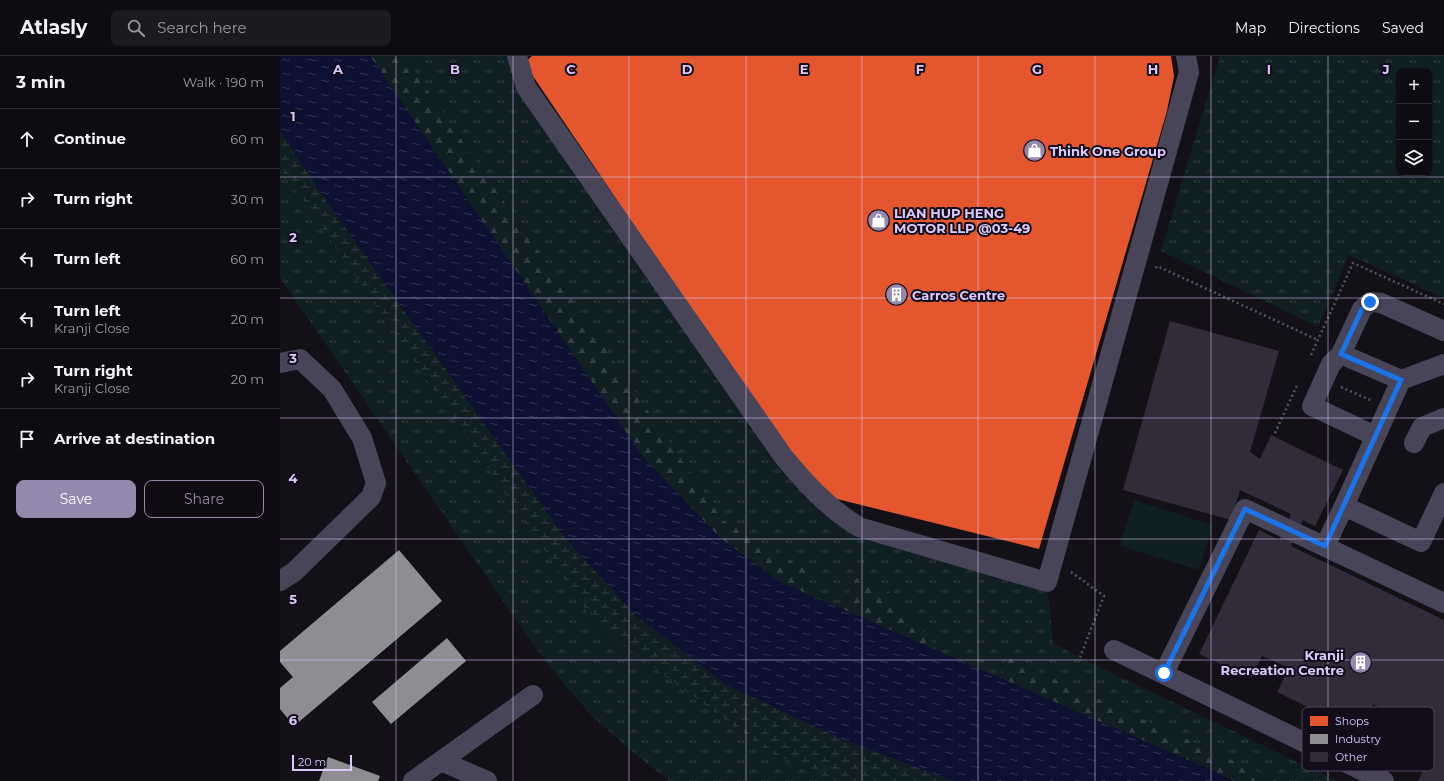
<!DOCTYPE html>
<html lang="en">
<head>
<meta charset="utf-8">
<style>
  body { margin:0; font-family:Montserrat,sans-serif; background:#1c1a20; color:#f1f3f6 }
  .controls { position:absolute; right:12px; top:12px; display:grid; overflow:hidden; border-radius:8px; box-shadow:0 1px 3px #0004 }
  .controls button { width:36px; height:36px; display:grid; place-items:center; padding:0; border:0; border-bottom:1px solid #2e2c32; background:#0e0c12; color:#f1f3f6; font:20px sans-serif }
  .scale { position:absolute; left:12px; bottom:10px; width:60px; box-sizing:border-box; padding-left:4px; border:2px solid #dacafb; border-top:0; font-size:11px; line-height:14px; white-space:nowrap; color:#dacafb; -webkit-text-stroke:3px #120c1b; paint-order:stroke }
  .stop { position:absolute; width:12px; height:12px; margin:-9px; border:3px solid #1a73e8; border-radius:50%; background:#fff }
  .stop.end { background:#1a73e8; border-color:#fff; box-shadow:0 1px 4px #0008 }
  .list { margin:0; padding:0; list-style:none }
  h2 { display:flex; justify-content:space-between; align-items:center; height:52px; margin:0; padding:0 16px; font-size:17px }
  h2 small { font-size:13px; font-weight:400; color:#9b9b9f }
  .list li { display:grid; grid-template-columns:26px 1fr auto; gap:12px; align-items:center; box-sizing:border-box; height:60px; padding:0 16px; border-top:1px solid #2e2c32 }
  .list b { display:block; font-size:15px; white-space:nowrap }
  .list p { margin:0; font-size:13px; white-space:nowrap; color:#9b9b9f }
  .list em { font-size:13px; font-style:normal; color:#9b9b9f }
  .actions { display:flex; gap:8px; padding:12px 16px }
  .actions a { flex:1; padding:9px 0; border:1px solid #9489ac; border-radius:8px; text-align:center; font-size:14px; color:#9489ac }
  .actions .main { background:#9489ac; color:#fff }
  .icon { flex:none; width:22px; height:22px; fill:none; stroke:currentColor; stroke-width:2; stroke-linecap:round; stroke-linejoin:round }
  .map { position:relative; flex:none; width:1164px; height:725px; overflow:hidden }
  header { display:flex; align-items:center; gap:24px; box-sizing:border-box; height:56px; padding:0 20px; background:#0e0c12; border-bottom:1px solid #2e2c32 }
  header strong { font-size:19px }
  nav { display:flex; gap:22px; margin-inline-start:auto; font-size:14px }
  .search { width:280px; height:36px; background:#1c1a20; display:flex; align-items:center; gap:10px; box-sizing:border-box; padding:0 14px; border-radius:8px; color:#9b9b9f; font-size:15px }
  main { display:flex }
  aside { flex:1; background:#0e0c12 }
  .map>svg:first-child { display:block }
</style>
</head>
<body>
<header>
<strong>Atlasly</strong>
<div class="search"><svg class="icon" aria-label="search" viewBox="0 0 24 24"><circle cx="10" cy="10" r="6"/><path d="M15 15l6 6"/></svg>Search here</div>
<nav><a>Map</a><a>Directions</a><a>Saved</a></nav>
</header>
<main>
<aside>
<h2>3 min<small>Walk · 190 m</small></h2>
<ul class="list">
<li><svg class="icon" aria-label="ahead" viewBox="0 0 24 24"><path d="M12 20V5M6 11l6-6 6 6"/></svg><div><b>Continue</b></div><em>60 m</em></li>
<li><svg class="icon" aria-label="right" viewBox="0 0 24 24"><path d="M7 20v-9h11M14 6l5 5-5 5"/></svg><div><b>Turn right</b></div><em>30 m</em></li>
<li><svg class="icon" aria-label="left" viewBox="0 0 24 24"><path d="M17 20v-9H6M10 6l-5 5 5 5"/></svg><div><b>Turn left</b></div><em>60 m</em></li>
<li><svg class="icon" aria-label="left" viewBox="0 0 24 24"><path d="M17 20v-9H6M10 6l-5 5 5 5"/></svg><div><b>Turn left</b><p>Kranji Close</p></div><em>20 m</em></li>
<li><svg class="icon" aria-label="right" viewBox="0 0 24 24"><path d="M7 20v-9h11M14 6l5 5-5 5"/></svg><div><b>Turn right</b><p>Kranji Close</p></div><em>20 m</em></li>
<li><svg class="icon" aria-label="arrive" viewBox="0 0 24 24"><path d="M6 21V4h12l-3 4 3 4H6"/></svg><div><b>Arrive at destination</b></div></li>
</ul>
<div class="actions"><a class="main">Save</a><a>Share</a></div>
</aside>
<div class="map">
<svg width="1164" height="725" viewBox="0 0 1164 725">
  <defs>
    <pattern id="grass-tufts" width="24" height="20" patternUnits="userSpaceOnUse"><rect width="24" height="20" fill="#101f22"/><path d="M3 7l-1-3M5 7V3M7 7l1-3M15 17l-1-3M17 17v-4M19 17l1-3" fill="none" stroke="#323e43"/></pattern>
    <pattern id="forest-firs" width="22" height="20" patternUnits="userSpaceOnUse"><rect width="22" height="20" fill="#101f22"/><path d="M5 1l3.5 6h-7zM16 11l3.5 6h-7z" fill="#323e43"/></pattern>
    <pattern id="wetland-marsh" width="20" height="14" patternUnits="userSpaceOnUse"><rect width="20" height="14" fill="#101f22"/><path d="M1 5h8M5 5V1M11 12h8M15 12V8" fill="none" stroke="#323e43"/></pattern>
    <pattern id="water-ripples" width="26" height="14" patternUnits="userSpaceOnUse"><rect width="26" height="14" fill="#0c1132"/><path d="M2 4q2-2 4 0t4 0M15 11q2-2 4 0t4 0" fill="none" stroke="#2f3251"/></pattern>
  </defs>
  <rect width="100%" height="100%" fill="#131018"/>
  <path fill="url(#grass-tufts)" fill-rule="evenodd" d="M124,0H240L246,32L557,457L767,526L773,587L815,609L1057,725H997L727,601L719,622L660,596L604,530L576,522L562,553L529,539L526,514L443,464Z
    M940,0H1164V242L1069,199L1038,271L881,195ZM1119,15H1149V117H1119Z
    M0,111L316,569L492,698L553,725H389L349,693L313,661L284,628L255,591L0,222Z"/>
  <path fill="url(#forest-firs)" d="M90,0H124L443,464L526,514L529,539L500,526L440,482L363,401Z
    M576,522L604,530L660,596L562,553Z
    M727,601L991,722L997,725H956L719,622Z"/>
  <path fill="url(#wetland-marsh)" d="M0,75L52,153L284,480L355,559L557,681L673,725H553L492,698L316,569L0,111Z"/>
  <path fill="#101f22" d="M854,444L933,469L919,514L840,490Z"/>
  <path fill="url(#water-ripples)" d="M0,0H90L363,401L440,482L500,526L956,725H673L557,681L445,628L355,559L284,480L52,153L0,75Z"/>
  <path fill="#e4572e" d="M252,0H891L894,20L887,55L759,493L545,440L527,424L244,7Z"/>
  <path fill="#8d8d92" d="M119,494L162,545L14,670L0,653V632L13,621L0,606V595Z
    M167,582L186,605L111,668L92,646Z
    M48,701L100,720L98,725H39Z"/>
  <path fill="#322c3a" d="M890,265L999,295L970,396L980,403L991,379L1063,414L1035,470L1023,464L1011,490L1164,564V725H1138L1148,704L1109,686L1121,662L1093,648L1079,676L997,636L1009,612L982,600L971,622L919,598L979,474L999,484L1011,458L960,434L951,464L843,434Z"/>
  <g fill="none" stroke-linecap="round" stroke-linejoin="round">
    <path stroke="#4e5764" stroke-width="2.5" stroke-dasharray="2 3" stroke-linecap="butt" d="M876,212L877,210L1038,284
      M1031,299L1073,207L1164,248
      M1061,331L1090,344
      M995,377L1018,327
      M791,516L824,540L800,601"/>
    <path stroke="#494558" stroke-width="20" d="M237,0L246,31L503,400C526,428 548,452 579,471L767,526L909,16L906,0
      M1164,275L1101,247L1090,246L1082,253L1061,298L1121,324L1164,308
      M1061,298L1051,308L1032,350L1095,380
      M0,307L20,303L52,333L82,382L96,427L91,441L14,516L0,525
      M1121,324L1064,450L1141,486L1164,437
      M1134,387L1142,371L1164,362
      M1045,490L1064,450
      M834,594L1104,725
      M884,617L965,453L1164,547
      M161,705L207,725
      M133,725L253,639"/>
  </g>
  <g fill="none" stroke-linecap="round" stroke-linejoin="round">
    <path stroke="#1a73e8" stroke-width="5" d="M884,617L965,453L1045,490L1121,324L1061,298L1082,253L1090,246"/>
  </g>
  <path fill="none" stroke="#dacafb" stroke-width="1" stroke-opacity="0.55" d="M116,0V725M233,0V725M349,0V725M466,0V725M582,0V725M698,0V725M815,0V725M931,0V725M1048,0V725M0,121H1164M0,242H1164M0,362H1164M0,483H1164M0,604H1164"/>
  <defs>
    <symbol id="shop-disc" viewBox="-11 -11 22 22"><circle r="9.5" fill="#9489ac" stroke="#120c1b"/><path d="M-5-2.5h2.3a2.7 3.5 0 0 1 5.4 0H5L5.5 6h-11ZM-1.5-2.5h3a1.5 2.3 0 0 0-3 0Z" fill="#fff"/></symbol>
    <symbol id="building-disc" viewBox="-11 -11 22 22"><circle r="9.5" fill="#9489ac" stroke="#120c1b"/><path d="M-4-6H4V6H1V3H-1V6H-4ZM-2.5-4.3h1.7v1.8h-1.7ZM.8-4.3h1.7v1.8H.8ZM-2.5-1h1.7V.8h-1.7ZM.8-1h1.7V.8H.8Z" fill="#fff"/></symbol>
  </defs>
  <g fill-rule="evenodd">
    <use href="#shop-disc" x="742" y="82" width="25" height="25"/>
    <use href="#shop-disc" x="586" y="152" width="25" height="25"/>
    <use href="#building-disc" x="604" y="226" width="25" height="25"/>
    <use href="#building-disc" x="1068" y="594" width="25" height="25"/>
  </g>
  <g text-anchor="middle" stroke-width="4" stroke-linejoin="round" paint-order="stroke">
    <g font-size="13" font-weight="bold" fill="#dacafb" stroke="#120c1b" text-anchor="start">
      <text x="770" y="100">Think One Group</text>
      <text x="614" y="162">LIAN HUP HENG<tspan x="614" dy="15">MOTOR LLP @03-49</tspan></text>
      <text x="632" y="244">Carros Centre</text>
      <text x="1064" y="604" text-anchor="end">Kranji<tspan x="1064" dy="15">Recreation Centre</tspan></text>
    </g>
  </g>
  <rect x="1022" y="651" width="132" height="64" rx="6" fill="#120c1b" stroke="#4e455e" stroke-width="1"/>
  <rect x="1030" y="660" width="18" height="10" fill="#e4572e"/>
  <rect x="1030" y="678" width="18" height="10" fill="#8d8d92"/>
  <rect x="1030" y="696" width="18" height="10" fill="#322c3a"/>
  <g font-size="11" fill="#dacafb">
    <text x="1055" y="669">Shops</text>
    <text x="1055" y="687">Industry</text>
    <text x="1055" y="705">Other</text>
  </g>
  <g font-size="13" text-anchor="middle" font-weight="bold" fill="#dacafb" stroke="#120c1b" stroke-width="4" stroke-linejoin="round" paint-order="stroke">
    <text x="58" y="18">A</text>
    <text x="175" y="18">B</text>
    <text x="291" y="18">C</text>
    <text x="407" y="18">D</text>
    <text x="524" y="18">E</text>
    <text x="640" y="18">F</text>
    <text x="757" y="18">G</text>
    <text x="873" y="18">H</text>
    <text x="989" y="18">I</text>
    <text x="1106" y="18">J</text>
    <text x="13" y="65">1</text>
    <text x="13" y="186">2</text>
    <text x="13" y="307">3</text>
    <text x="13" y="427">4</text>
    <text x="13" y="548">5</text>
    <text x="13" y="669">6</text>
  </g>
</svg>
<div class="controls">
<button>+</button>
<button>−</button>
<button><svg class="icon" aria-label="layers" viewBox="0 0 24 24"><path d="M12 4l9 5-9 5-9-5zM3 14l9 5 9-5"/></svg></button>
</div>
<div class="scale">20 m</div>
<div class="stop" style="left:884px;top:617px"></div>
<div class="stop end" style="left:1090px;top:246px"></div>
</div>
</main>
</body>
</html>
